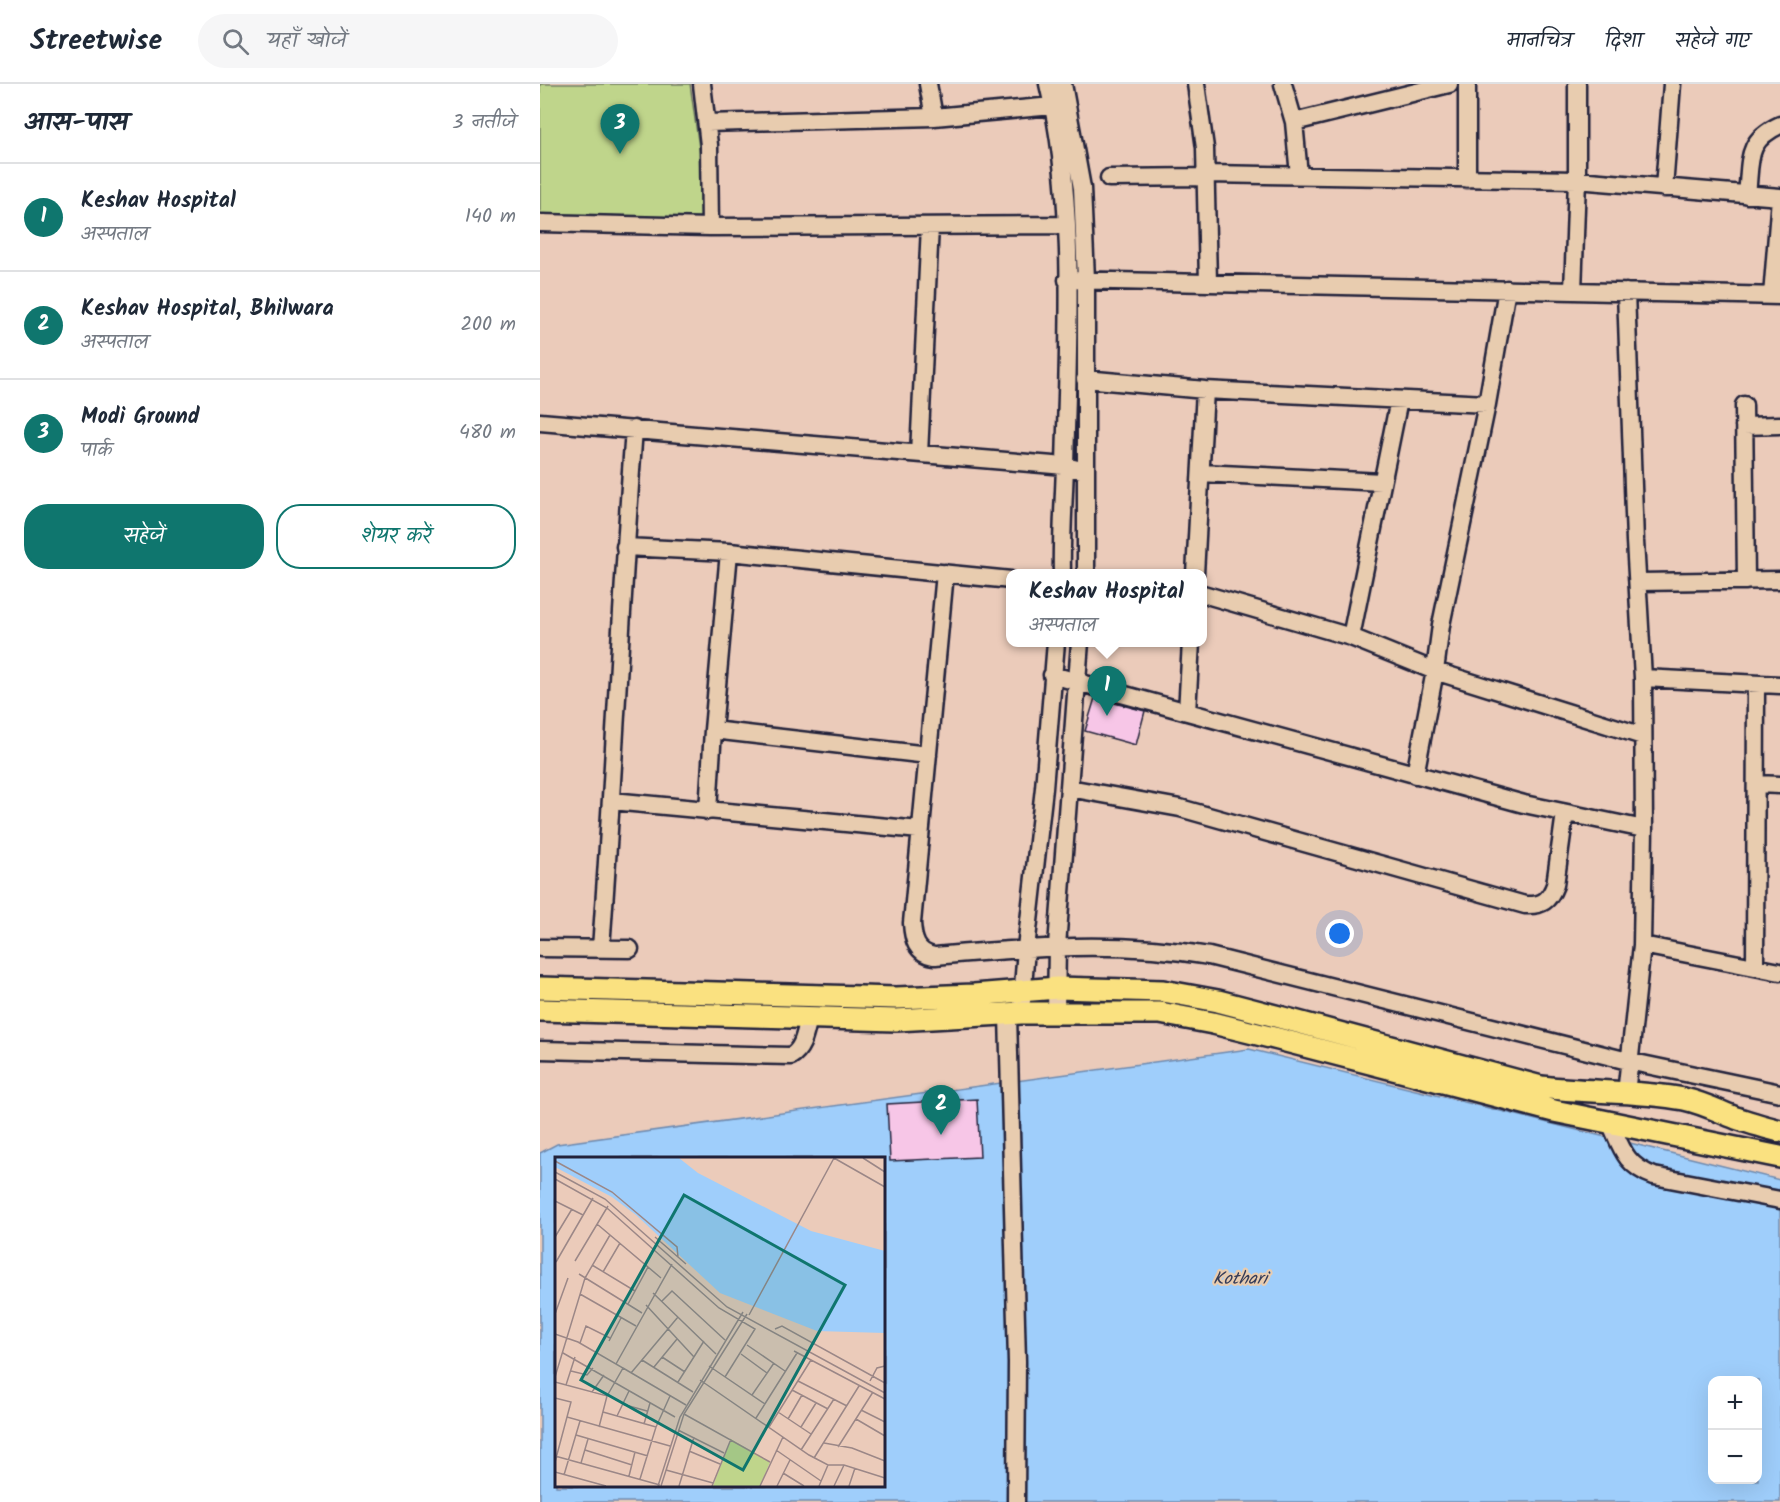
<!DOCTYPE html>
<html lang="hi">
<head>
<meta charset="utf-8">
<style>
  body { margin:0; font-family:Kalam,"Playpen Sans Deva",sans-serif; background:#f6f6f7; color:#1f2937 }
  .controls { position:absolute; right:18px; bottom:18px; display:grid; overflow:hidden; border-radius:12px; box-shadow:0 6px 24px #0002 }
  .controls button { width:54px; height:54px; display:grid; place-items:center; padding:0; border:0; border-bottom:2px solid #e0e1e3; background:#fff; color:#1f2937; font:30px sans-serif }
  .you { position:absolute; left:800px; top:850px; width:21px; height:21px; margin:-15px; border:4px solid #fff; border-radius:50%; background:#1a73e8; box-shadow:0 0 0 9px #1a73e833 }
  .badge { display:grid; place-items:center; width:39px; height:39px; border-radius:50%; background:#0f766e; color:#fff; font-size:20px; font-weight:700 }
  .pin { position:absolute; translate:-50% -50px; filter:drop-shadow(0 2px 3px #0008) }
  .pin::after { content:''; position:absolute; top:32px; width:21px; height:18px; background:inherit; clip-path:polygon(0 0,100% 0,50% 100%) }
  .popup { position:absolute; left:466px; top:485px; width:201px; height:78px; box-sizing:border-box; display:grid; place-content:center; border-radius:12px; background:#fff; filter:drop-shadow(0 2px 4px #0005); font-size:20px; white-space:nowrap; color:#747a83 }
  .popup b { font-size:22px; color:#1f2937 }
  .popup::after { content:''; position:absolute; left:50%; top:100%; margin-left:-12px; border:12px solid transparent; border-top-color:#fff }
  .list { margin:0; padding:0; list-style:none }
  h2 { display:flex; justify-content:space-between; align-items:center; height:78px; margin:0; padding:0 24px; font-size:26px }
  h2 small { font-size:20px; font-weight:400; color:#747a83 }
  .list li { display:grid; grid-template-columns:39px 1fr auto; gap:18px; align-items:center; box-sizing:border-box; height:108px; padding:0 24px; border-top:2px solid #e0e1e3 }
  .list b { display:block; font-size:22px; white-space:nowrap }
  .list p { margin:0; font-size:20px; white-space:nowrap; color:#747a83 }
  .list em { font-size:20px; font-style:normal; color:#747a83 }
  .actions { display:flex; gap:12px; padding:18px 24px }
  .actions a { flex:1; padding:14px 0; border:2px solid #0f766e; border-radius:24px; text-align:center; font-size:21px; color:#0f766e }
  .actions .main { background:#0f766e; color:#fff }
  .icon { flex:none; width:33px; height:33px; fill:none; stroke:currentColor; stroke-width:2; stroke-linecap:round; stroke-linejoin:round }
  .map { position:relative; flex:none; width:1240px; height:1418px; overflow:hidden }
  header { display:flex; align-items:center; gap:36px; box-sizing:border-box; height:84px; padding:0 30px; background:#fff; border-bottom:2px solid #e0e1e3 }
  header strong { font-size:28px }
  nav { display:flex; gap:33px; margin-inline-start:auto; font-size:21px }
  .search { width:420px; height:54px; background:#f6f6f7; display:flex; align-items:center; gap:15px; box-sizing:border-box; padding:0 21px; border-radius:33px; color:#747a83; font-size:22px }
  main { display:flex }
  aside { flex:1; background:#fff }
  .map>svg:first-child { display:block }
</style>
</head>
<body>
<header>
<strong>Streetwise</strong>
<div class="search"><svg class="icon" aria-label="search" viewBox="0 0 24 24"><circle cx="10" cy="10" r="6"/><path d="M15 15l6 6"/></svg>यहाँ खोजें</div>
<nav><a>मानचित्र</a><a>दिशा</a><a>सहेजे गए</a></nav>
</header>
<main>
<aside>
<h2>आस-पास<small>3 नतीजे</small></h2>
<ul class="list">
<li><span class="badge">1</span><div><b>Keshav Hospital</b><p>अस्पताल</p></div><em>140 m</em></li>
<li><span class="badge">2</span><div><b>Keshav Hospital, Bhilwara</b><p>अस्पताल</p></div><em>200 m</em></li>
<li><span class="badge">3</span><div><b>Modi Ground</b><p>पार्क</p></div><em>480 m</em></li>
</ul>
<div class="actions"><a class="main">सहेजें</a><a>शेयर करें</a></div>
</aside>
<div class="map">
<svg width="1240" height="1418" viewBox="0 0 1240 1418">
  <rect width="100%" height="100%" fill="#ebcbba"/>
  <filter id="ink" filterUnits="userSpaceOnUse"><feTurbulence type="fractalNoise" baseFrequency=".0167" numOctaves="2"/><feDisplacementMap in="SourceGraphic" scale="12" xChannelSelector="R" yChannelSelector="G"/><feConvolveMatrix kernelMatrix="1 2 1 2 8 2 1 2 1" color-interpolation-filters="sRGB"/></filter>
  <g filter="url(#ink)">
    <path fill="#bfd58b" stroke="#707c63" stroke-width="1.5" d="M0,0H150L170,143L0,139Z"/>
    <path fill="#9fcefb" stroke="#6d89ae" stroke-width="1.5" fill-rule="evenodd" d="M709,965L1240,1096V1418H0V1069L17,1060ZM16,1074H344V1402H16ZM1172,1296H1218V1396H1172Z"/>
    <path fill="#f7c6e7" stroke="#22223b" stroke-width="1.5" d="M555,614L605,627L596,661L545,647Z
      M437,1015L440,1073L350,1077L347,1020Z"/>
    <g fill="none" stroke-linecap="round" stroke-linejoin="round">
      <defs>
        <path id="minor" d="M162,0L169,61L170,143
          M388,0L394,33
          M508,0C537,117 528,260 525,381C524,417 521,453 522,490
          M523,0L542,104L546,195V490
          M656,0L665,64L668,199
          M743,0L754,38L759,91
          M1037,0V96L1033,207L1240,212
          M754,38L909,0
          M167,39L394,33L513,22
          M569,94L663,93L667,90L1037,96L1240,113
          M927,95V0
          M1124,104L1132,0
          M1207,111C1211,76 1205,57 1240,41
          M0,139L170,143L526,141
          M527,196L1033,207
          M1232,212L1240,114
          M545,295L665,306L947,320
          M1204,321L1206,497
          M0,338L525,382L546,387
          M1204,342L1240,341
          M379,370L390,142
          M661,389L842,398
          M85,463L189,468L471,496
          M405,489L372,839C373,855 376,869 394,872C487,864 576,856 669,872L1088,977L1240,1009
          M655,490L665,306
          M1099,498L1240,496
          M663,510L811,553L895,587L1103,652
          M811,553L859,316
          M512,591L984,720L1104,745
          M1103,594L1240,601
          M647,628L651,558
          M173,646L388,671
          M875,691L895,587L901,541L947,320L967,205
          M1216,700L1240,701
          M529,704L640,724L985,821C1002,822 1009,817 1015,801L1025,729
          M72,717L380,746
          M168,727L173,646L189,468
          M1102,861L1240,888
          M0,864L90,865
          M61,864C74,691 81,518 94,345
          M1215,883L1216,600
          M482,917L486,864L504,704L516,558
          M516,929L517,862L540,558
          M468,931L477,1278L476,1418
          M0,966L251,972C264,964 265,948 269,934
          M1086,1010L1102,861L1104,745L1103,594L1095,457L1086,208
          M1070,1038C1082,1065 1085,1081 1114,1092L1240,1116"/>
        <path id="major" d="M0,904L356,914L434,911L517,904L623,907L678,917L743,934L1001,1003C1049,1009 1097,1006 1144,1015C1163,1019 1178,1027 1196,1034C1210,1039 1225,1043 1240,1047
          M0,926L356,936L481,929H620L673,939L738,955L1014,1027L1240,1073"/>
      </defs>
      <use href="#minor" stroke="#22223b" stroke-width="21"/>
      <use href="#major" stroke="#22223b" stroke-width="26"/>
      <use href="#minor" stroke="#e8ccaf" stroke-width="16"/>
      <use href="#major" stroke="#fae180" stroke-width="21"/>
    </g>
  </g>
  <g text-anchor="middle" stroke-width="4.5" stroke-linejoin="round" paint-order="stroke">
    <g font-size="18" font-style="italic" fill="#353c58" stroke="#e8ccaf">
      <text x="700" y="1200">Kothari</text>
    </g>
  </g>
  <g transform="translate(15 1073)">
    <rect width="330" height="330" fill="#ebcbba"/>
    <path d="M176,282L215,305L205,329H158Z" fill="#bfd58b"/>
    <path d="M0,1H124L143,16L256,74L330,94V176L262,174L165,136L81,58L57,40L0,10Z" fill="#9fcefb"/>
    <path fill="none" stroke="#9b8787" stroke-width="1.5" d="M279,1L330,30M308,1L330,15M0,4L57,35L122,90L123,100M0,15L50,42L172,150L330,236M0,22L52,51L164,151L200,172L170,220M0,44L28,58M42,67L106,121M0,80L17,52M100,80L131,107M20,104L53,49M1,105L38,41M37,108L80,134M48,115L65,86M24,117L87,156M98,136L161,197M25,137L81,169M107,144L117,134L170,183M73,147L93,110M91,148L139,200M0,157L13,121M194,158L279,1M220,172L227,169L330,226M0,177L23,185L68,211L52,239L0,225M54,184L66,161M25,186L31,169L55,181M192,188L230,214M239,194L330,242M8,196L120,260M186,197L212,216M107,200L130,215M87,203L138,235M61,207L117,107M154,209L210,247M99,210L122,182M68,211L131,248M16,214L32,218L38,211M76,216L123,160M0,220L30,121L55,78M145,223L254,298L273,308H289L330,321M243,224L292,249M315,224L322,211L330,209M123,225L149,184M11,228L20,200M237,233L273,252M37,235L49,218M197,238L219,206M0,241L16,245L12,260L115,289M67,247L92,254M306,253L330,265M48,255L101,270M223,255L256,277M129,257L215,305M62,259L74,234M201,261L242,196M233,262L247,238M301,262L330,279M89,267L95,246M44,270L52,239M214,270L256,203M246,270L261,246M123,273L169,296M21,278L93,299M269,286L297,291L330,304M283,290L318,235M30,293L77,308M221,293L266,324M246,293L279,242M134,294L165,307M0,299L105,328M259,301L304,229M0,305L12,260M26,306L33,282M111,313L158,326M0,315L51,329M228,316L249,329M9,318L25,264M74,319L80,295M85,322L101,270L115,239M103,329L125,260L188,155M106,329L129,257L192,157M124,329L139,280M157,329L176,282M205,329L228,280M222,329L235,303M264,329L273,308M279,329L289,308M294,329L300,311"/>
    <path fill="#0f766e" fill-opacity="0.15" stroke="#0f766e" stroke-width="3" d="M129,38L290,128L188,313L26,223Z"/>
    <rect width="330" height="330" fill="none" stroke="#22223b" stroke-width="3"/>
  </g>
</svg>
<div class="controls">
<button>+</button>
<button>−</button>
</div>
<div class="you"></div>
<div class="pin badge" style="left:567px;top:632px">1</div>
<div class="popup"><b>Keshav Hospital</b>अस्पताल</div>
<div class="pin badge" style="left:401px;top:1051px">2</div>
<div class="pin badge" style="left:80px;top:70px">3</div>
</div>
</main>
</body>
</html>
